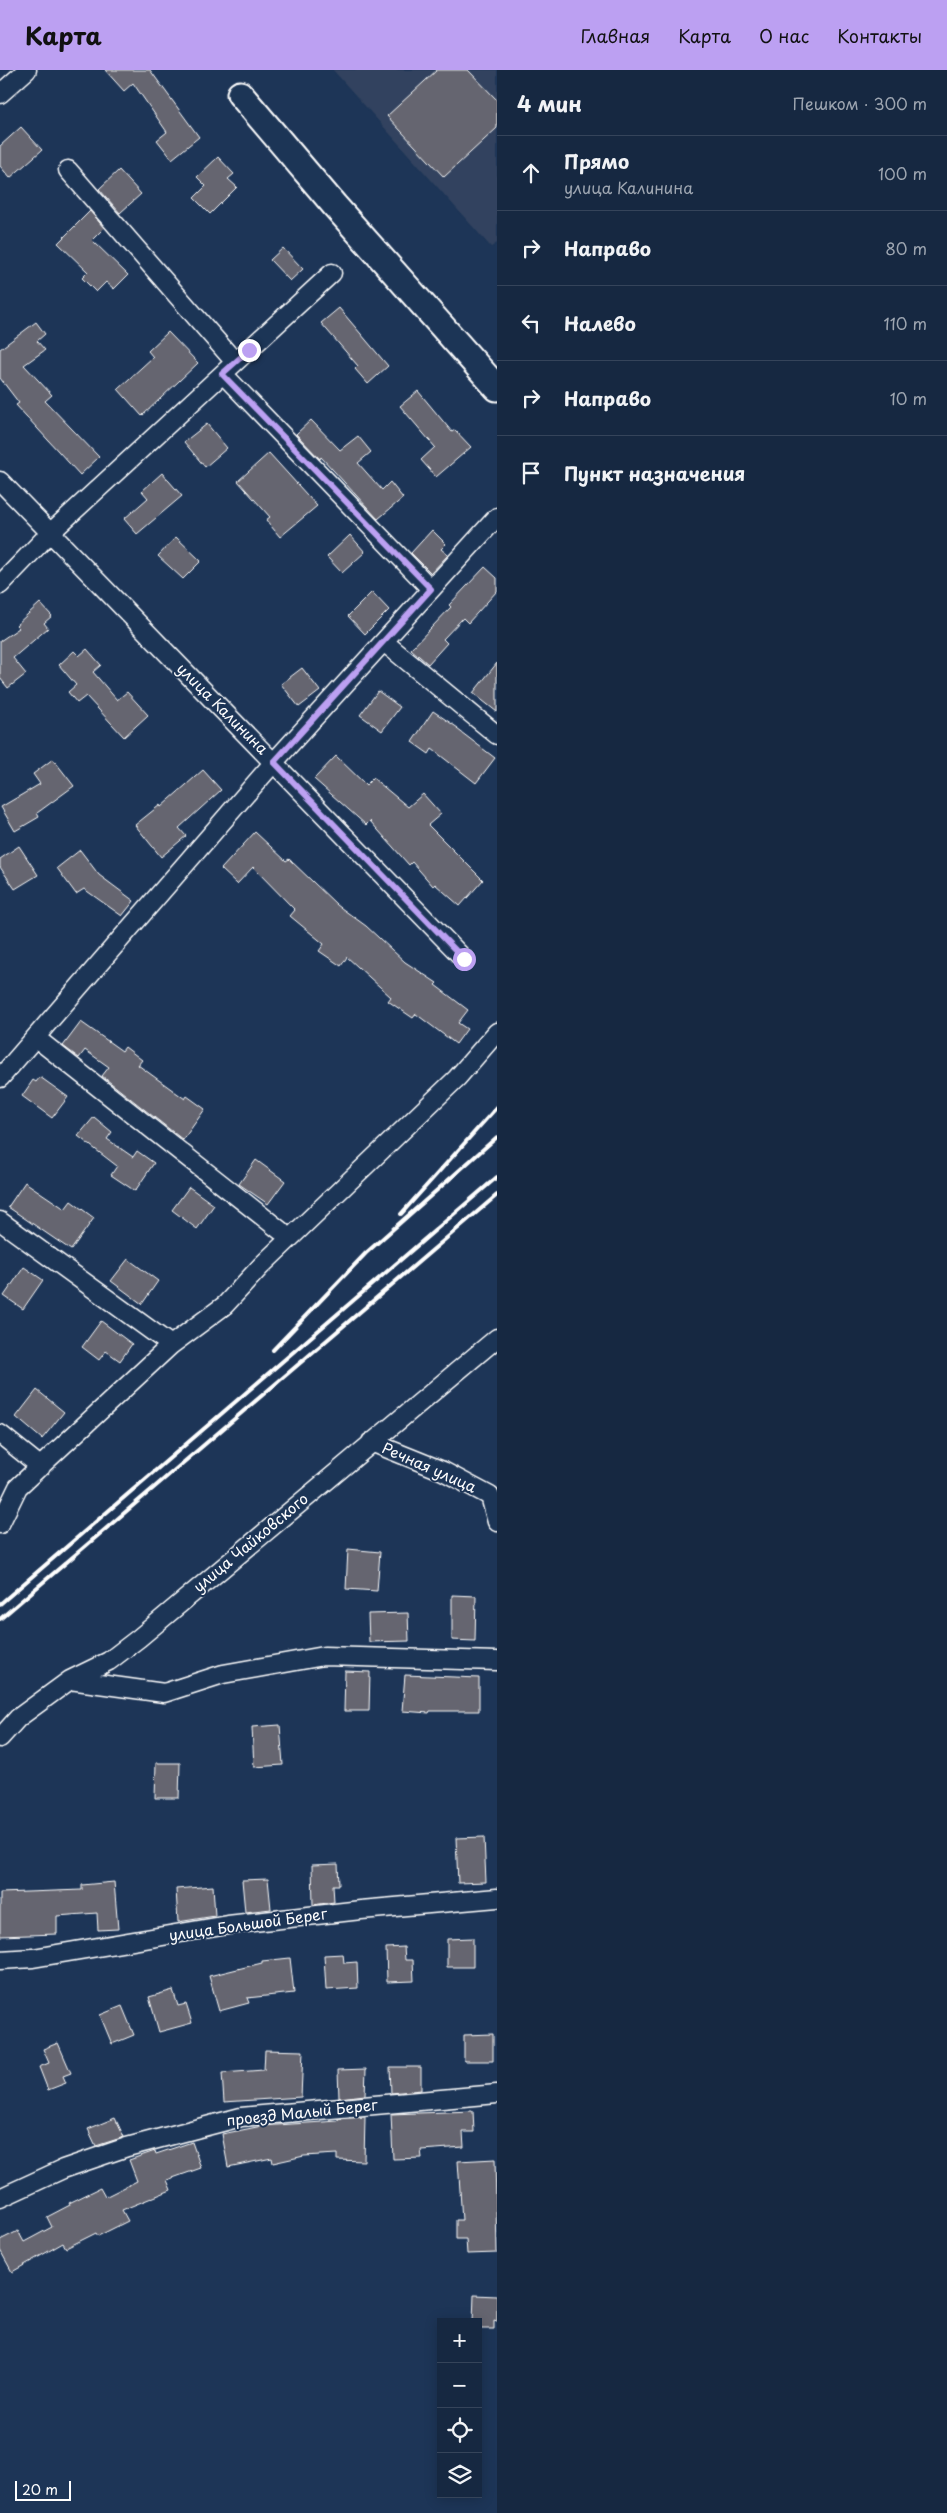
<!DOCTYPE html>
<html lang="ru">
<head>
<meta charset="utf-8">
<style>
  body { margin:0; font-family:"Playpen Sans",sans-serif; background:#1f3048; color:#f1f3f6 }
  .controls { position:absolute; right:15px; bottom:15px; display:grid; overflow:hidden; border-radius:0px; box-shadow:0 2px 12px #0003 }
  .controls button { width:45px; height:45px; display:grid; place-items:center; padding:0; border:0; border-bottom:1px solid #35445a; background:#162841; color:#f1f3f6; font:25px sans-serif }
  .scale { position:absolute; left:15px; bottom:12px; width:56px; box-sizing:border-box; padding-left:5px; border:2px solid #fff; border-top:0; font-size:14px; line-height:18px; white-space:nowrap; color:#fff; -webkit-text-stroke:4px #1d3557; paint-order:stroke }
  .stop { position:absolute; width:15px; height:15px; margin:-11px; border:4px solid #bca0f2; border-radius:50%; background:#fff }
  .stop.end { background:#bca0f2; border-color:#fff; box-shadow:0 1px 5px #0008 }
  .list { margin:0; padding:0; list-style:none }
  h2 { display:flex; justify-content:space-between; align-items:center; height:65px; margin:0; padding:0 20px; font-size:21px }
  h2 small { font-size:16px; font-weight:400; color:#9ea6b1 }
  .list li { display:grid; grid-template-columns:32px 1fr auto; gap:15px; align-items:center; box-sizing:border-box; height:75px; padding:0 20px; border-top:1px solid #35445a }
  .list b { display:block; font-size:19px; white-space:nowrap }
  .list p { margin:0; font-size:16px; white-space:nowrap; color:#9ea6b1 }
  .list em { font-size:16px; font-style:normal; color:#9ea6b1 }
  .icon { flex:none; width:28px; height:28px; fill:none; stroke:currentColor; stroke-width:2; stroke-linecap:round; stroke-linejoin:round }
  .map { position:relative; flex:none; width:497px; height:2443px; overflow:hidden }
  header { display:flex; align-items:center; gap:30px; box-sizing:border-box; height:70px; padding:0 25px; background:#bca0f2; color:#111 }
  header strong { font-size:24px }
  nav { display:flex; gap:28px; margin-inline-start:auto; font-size:18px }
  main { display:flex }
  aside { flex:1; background:#162841 }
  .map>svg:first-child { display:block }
</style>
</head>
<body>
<header>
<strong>Карта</strong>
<nav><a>Главная</a><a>Карта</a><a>О нас</a><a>Контакты</a></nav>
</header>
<main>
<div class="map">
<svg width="497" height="2443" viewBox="0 0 497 2443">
  <rect width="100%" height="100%" fill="#1d3557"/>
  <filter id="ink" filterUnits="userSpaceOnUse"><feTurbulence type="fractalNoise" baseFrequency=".02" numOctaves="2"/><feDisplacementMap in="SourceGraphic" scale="10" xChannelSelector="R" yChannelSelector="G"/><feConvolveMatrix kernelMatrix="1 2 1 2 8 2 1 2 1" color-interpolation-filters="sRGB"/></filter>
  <g filter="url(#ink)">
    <path fill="#33435e" d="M333,0H497V173L491,177Z"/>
    <path fill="#65656f" stroke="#fff" d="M105,0H150L199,67L172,89L157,70L167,62L133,13L124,21Z
      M437,0H468L497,30V58L444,107L387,46Z
      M21,57L42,80L10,108L0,96V76Z
      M218,87L234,104L228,109L237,117L210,144L194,128L206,116L197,107Z
      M119,100L141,124L120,143L99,119Z
      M90,141L104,158L92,170L128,205L114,219L106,212L96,222L82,208L88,202L58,173Z
      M283,178L303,199L290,211L270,190Z
      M339,238L388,296L368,314L355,299L358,296L321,253Z
      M36,252L45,264L37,271L45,280L24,295L52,325L45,331L99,387L80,405L16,335L19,333L0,308V279Z
      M168,262L198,293L142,346L118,319L153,287L148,281Z
      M418,321L452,362L455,360L471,377L436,407L421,390L435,377L400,336Z
      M311,350L340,380L358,366L371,382L358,393L382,420L390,412L403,428L378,449L321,387L320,389L296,364Z
      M207,354L227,378L205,397L184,372Z
      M269,383L317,436L280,467L266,450L270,447L238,411Z
      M162,403L182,426L137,464L124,449L148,428L142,421Z
      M432,460L446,474L441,479L448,485L431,503L411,483Z
      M350,465L365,482L342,503L327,487Z
      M176,467L201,491L183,509L158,486Z
      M485,497L497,508V521L468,553L463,548L443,569L447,573L428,594L411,579L451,537L449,535Z
      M372,522L389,540L365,564L348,546Z
      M40,533L52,546L44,553L48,558L13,588L26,604L8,618L0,608V571L19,558L16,555Z
      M87,579L101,595L93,602L117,630L127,622L148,645L124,667L86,626L77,633L68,622L76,615L59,595L74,581L79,586Z
      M497,593V642L473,623Z
      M302,598L320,621L299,637L281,614Z
      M378,621L400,637L382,661L360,645Z
      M433,641L458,658L457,659L495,688L476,713L432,679L429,684L412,672Z
      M336,686L366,715L373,708L408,737L423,724L441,744L428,755L483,810L460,836L435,814L433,816L412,792L409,795L370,751L366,755L314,709Z
      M53,689L74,716L37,743L39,747L15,761L1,737L40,714L33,704Z
      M203,700L221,720L179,758L186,766L161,787L135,755L160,735L161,737Z
      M255,762L286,791L289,789L337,835L366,856L405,892L437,913L435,915L468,940L458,953L467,959L456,974L416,944L413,948L388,931L391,927L347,887L341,896L319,881L324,874L290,846L295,840L253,797L237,814L221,799Z
      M19,776L38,805L15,819L0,797V789Z
      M80,780L99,805L134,831L122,846L84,819L76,824L57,798Z
      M81,952L122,981L125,977L142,990L138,995L185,1029L187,1026L205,1039L183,1070L102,1006L109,997L85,980L79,988L63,976Z
      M40,1007L68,1027L52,1048L22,1026L33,1010L36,1012Z
      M94,1047L112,1062L107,1069L133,1087L137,1081L154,1093L135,1121L111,1105L117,1096L78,1066Z
      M256,1090L285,1111L268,1134L239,1114Z
      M25,1112L65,1139L71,1131L94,1148L71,1180L8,1137Z
      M189,1117L214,1135L197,1159L172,1140Z
      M128,1189L158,1211L142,1234L111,1211Z
      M24,1197L43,1210L23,1239L4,1226Z
      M101,1251L132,1274L120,1291L106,1281L99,1290L82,1277Z
      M37,1320L64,1342L42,1369L16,1347Z
      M348,1479L380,1482L377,1521L346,1519Z
      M452,1525L476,1526L475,1571L452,1570Z
      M408,1543L409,1571L369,1572L368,1544Z
      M345,1601L370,1602L369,1641H344Z
      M405,1605L479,1608V1641H430L429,1643L402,1641Z
      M280,1655L283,1695L254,1697L252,1657Z
      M156,1693H180L179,1728H155Z
      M484,1767L486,1812L458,1813L456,1768Z
      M338,1794L339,1815H333L334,1832L313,1835L312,1795Z
      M268,1809L271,1839L245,1842L242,1810Z
      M114,1812L118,1859L98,1860L97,1843L57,1846V1864L0,1866V1823L82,1820V1815Z
      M213,1816L215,1846L178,1852L176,1819Z
      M473,1868V1897H447V1869Z
      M404,1877L405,1890H413L414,1911L387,1912L386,1878Z
      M343,1884L344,1893L357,1892L358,1918L326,1920L324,1885Z
      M290,1888L294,1923L247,1928L249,1933L219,1941L209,1906L262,1893V1891Z
      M173,1920L178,1936L186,1934L192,1953L159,1962L149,1927Z
      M122,1936L134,1965L112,1974L100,1945Z
      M493,1964V1991H464V1965Z
      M58,1973L71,2003L63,2006L66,2013L48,2020L39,1997L49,1993L43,1979Z
      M265,1980L303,1981L301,2027L224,2032L222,2003L264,2000Z
      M390,1997H421V2020L391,2023Z
      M366,1999L365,2025L339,2028L338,2000Z
      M473,2041L474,2062H463L464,2077L421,2080L422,2088L393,2089L391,2044Z
      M365,2047L364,2091L337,2090V2084L304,2086L273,2093L272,2088L228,2097L222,2064L262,2056L338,2051V2049Z
      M115,2048L124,2067L96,2076L88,2059Z
      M192,2072L201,2098L167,2110L171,2120L122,2140L128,2151L98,2166L96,2163L66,2178L63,2173L12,2202L0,2180V2170L18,2161L24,2172L52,2157L47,2147L70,2135L69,2133L100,2118L105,2127L137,2111L129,2090L155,2081L156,2084Z
      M495,2089L497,2183L467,2184L466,2169H456V2150H462L458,2091Z
      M474,2225L497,2226V2252L494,2251V2259H478V2252H473Z"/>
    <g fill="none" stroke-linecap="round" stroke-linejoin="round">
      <defs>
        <path id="street" d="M0,24L27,0
          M68,100L235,292
          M223,304L431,519
          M0,411L464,889
          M0,515L49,464L332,203
          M384,572L497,665
          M36,968L281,1161
          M0,1008L274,692L497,447
          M0,1151L171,1275
          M0,1364L41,1397
          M371,1372L443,1401L490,1426L497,1452
          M0,1454L18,1417L171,1275L225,1235L261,1196L457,1008L497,962
          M70,1610L164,1623L223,1604L324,1586L497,1591
          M0,1668L18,1648L70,1610L109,1591L139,1568L497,1268
          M0,1890L33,1888L228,1855L361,1840L497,1828
          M0,2128L63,2099L127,2077L241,2047L497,2024"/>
        <path id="secondary" d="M240,24L335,136L497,318"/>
      </defs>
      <use href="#street" stroke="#fff" stroke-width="21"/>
      <use href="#secondary" stroke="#fff" stroke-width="29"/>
      <use href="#street" stroke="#1d3557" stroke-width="18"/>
      <use href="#secondary" stroke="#1d3557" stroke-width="25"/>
      <path stroke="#fff" stroke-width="4" d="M401,1144L497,1037
        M273,1280L366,1183L497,1067
        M0,1534L497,1107
        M0,1549L497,1125"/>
    </g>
  </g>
  <g fill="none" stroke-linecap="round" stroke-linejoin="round" filter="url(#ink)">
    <path stroke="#bca0f2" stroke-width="6" d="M249,280L222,304L431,519L274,692L464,889"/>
  </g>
  <g text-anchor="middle" stroke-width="4" stroke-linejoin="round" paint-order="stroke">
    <g font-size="15" fill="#fff" stroke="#1d3557">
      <text transform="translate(222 639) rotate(45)" y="5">улица Калинина</text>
      <text transform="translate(429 1398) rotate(24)" y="5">Речная улица</text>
      <text transform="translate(251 1473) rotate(-40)" y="5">улица Чайковского</text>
      <text transform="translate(248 1855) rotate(-8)" y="5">улица Большой Берег</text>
      <text transform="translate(302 2043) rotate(-6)" y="5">проезд Малый Берег</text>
    </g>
  </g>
</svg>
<div class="controls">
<button>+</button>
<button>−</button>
<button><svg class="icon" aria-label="locate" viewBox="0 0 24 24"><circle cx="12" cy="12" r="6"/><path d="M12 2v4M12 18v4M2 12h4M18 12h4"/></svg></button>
<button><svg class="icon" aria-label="layers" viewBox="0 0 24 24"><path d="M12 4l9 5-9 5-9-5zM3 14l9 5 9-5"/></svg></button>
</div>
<div class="scale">20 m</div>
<div class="stop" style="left:464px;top:889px"></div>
<div class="stop end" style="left:249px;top:280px"></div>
</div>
<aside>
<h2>4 мин<small>Пешком · 300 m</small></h2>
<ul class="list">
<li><svg class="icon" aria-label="ahead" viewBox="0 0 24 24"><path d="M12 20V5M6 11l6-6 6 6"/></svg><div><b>Прямо</b><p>улица Калинина</p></div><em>100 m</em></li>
<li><svg class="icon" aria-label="right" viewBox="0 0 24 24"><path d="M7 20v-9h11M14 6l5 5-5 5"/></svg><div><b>Направо</b></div><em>80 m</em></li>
<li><svg class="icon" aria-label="left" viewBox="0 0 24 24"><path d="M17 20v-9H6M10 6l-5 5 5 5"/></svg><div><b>Налево</b></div><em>110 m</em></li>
<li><svg class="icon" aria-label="right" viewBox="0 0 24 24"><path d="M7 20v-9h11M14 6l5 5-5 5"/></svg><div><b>Направо</b></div><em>10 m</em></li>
<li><svg class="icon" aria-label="arrive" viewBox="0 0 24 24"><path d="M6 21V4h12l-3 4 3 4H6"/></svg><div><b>Пункт назначения</b></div></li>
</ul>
</aside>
</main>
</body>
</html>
